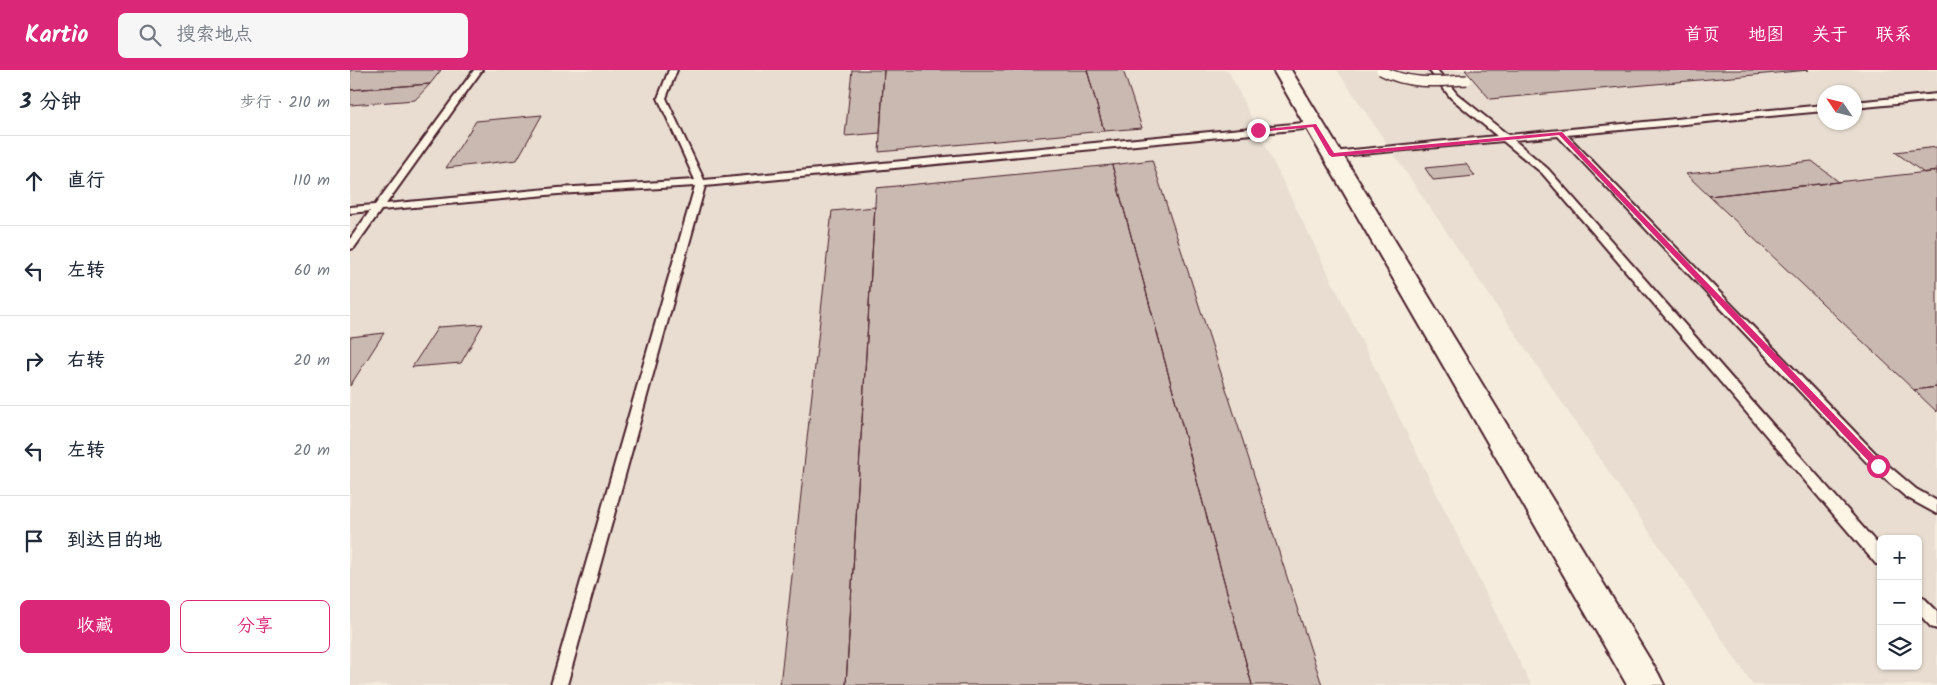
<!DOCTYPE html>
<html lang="zh">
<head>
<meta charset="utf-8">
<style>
  body { margin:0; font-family:Kalam,"LXGW WenKai TC",sans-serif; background:#f6f6f7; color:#1f2937 }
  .controls { position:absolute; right:15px; bottom:15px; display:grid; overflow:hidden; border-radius:8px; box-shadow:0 1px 4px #0004 }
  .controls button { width:45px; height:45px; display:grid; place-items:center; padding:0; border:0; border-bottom:1px solid #e0e1e3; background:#fff; color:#1f2937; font:25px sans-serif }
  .compass { position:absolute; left:1467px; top:15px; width:45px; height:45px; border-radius:50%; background:#fff; box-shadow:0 1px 4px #0004; rotate:305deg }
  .stop { position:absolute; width:15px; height:15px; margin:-11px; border:4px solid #db2777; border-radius:50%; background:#fff }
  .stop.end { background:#db2777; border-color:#fff; box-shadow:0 1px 5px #0008 }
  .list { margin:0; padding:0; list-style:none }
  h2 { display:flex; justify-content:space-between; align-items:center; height:65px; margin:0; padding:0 20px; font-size:21px }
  h2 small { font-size:16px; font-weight:400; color:#747a83 }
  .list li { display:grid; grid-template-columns:32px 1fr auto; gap:15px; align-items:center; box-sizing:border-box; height:90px; padding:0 20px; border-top:1px solid #e0e1e3 }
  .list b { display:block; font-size:19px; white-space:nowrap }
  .list em { font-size:16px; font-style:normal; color:#747a83 }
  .actions { display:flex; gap:10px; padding:15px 20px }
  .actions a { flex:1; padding:11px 0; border:1px solid #db2777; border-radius:8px; text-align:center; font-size:18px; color:#db2777 }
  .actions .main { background:#db2777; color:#fff }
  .icon { flex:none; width:28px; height:28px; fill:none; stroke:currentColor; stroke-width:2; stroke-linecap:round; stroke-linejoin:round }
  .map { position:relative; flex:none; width:1587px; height:615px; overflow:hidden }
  header { display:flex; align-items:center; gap:30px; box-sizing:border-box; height:70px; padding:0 25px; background:#db2777; color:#fff }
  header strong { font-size:24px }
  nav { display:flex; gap:28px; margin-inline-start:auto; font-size:18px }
  .search { width:350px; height:45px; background:#f6f6f7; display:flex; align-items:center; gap:12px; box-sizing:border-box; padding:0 18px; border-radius:8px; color:#747a83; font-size:19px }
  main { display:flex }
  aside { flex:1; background:#fff }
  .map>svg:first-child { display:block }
</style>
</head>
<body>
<header>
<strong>Kartio</strong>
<div class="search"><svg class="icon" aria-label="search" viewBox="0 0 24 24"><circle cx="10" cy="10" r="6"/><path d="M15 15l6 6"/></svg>搜索地点</div>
<nav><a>首页</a><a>地图</a><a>关于</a><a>联系</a></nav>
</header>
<main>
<aside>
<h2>3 分钟<small>步行 · 210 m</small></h2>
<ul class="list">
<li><svg class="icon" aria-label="ahead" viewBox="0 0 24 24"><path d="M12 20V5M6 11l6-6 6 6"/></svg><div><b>直行</b></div><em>110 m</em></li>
<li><svg class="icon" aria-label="left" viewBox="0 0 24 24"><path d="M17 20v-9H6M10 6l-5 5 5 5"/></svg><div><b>左转</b></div><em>60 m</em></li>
<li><svg class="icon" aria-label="right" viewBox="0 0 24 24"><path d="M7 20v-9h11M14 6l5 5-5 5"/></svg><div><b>右转</b></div><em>20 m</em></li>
<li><svg class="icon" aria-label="left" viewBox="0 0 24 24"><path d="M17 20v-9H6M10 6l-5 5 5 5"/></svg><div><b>左转</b></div><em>20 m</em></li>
<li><svg class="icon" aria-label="arrive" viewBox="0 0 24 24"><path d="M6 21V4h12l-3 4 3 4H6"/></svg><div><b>到达目的地</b></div></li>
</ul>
<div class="actions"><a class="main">收藏</a><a>分享</a></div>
</aside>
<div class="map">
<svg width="1587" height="615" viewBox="0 0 1587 615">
  <rect width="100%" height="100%" fill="#f5ecde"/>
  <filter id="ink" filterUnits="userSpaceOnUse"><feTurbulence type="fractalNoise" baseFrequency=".02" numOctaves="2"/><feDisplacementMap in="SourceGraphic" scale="10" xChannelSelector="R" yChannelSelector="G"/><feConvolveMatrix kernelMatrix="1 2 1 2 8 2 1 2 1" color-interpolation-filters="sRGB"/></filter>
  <g filter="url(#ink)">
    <path fill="#e8ddd0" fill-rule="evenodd" d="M0,0H878L1181,615H0Z
      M987,0H1587V615H1403ZM1474,22H1504V52H1474ZM1531,469H1568V596H1531Z"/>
    <path fill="#cab9b1" stroke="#4a1f2b" d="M0,0H91L80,14L0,20Z
      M502,0H534L530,63L495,66Z
      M534,0H737L754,61L529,82Z
      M737,0H773L792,58L754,61Z
      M1115,0H1459L1140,29Z
      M80,14L65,30L0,35V20Z
      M192,45L167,90L96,98L126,51Z
      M1587,77V101L1574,103L1545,82Z
      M802,90L972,615H902L762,95Z
      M1462,91L1489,112L1359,126L1336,104Z
      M1116,94L1125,106L1083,110L1075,98Z
      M762,95L902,615H496L526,118Z
      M1587,101V317L1564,320L1359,126Z
      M525,137L496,615H430L482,141Z
      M133,254L111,293L62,297L88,257Z
      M34,263L0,316V267Z
      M1587,317V342L1564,320Z"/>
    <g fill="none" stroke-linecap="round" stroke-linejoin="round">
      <defs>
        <path id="service" d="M124,0H132L36,134L208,118L345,110L308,28L319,0H327L316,28L354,110L964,52L969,55L964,58L355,116L217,615H201L345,116L208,124L31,140L4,178L0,179V169L20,141L0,143V137L25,135Z
          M1079,0H1087L1107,24L1158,65L1474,35V41L1217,65L1533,391L1566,419L1587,431V444L1556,427L1523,399L1208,66L1164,70L1198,99L1531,478V495L1526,494L1192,103L1153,71L979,87L977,85L982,82L1147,66L1101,28Z
          M1587,24V30L1504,38V32Z
          M1568,525L1573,527L1587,541V559L1581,557L1568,543Z"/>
        <path id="minor" d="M923,0H941L1308,603L1314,615H1277Z"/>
      </defs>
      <use href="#service" stroke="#4a1f2b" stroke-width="4"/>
      <use href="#minor" stroke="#4a1f2b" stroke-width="4"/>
      <use href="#service" fill="#fcf5e5" fill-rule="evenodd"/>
      <use href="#minor" fill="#fcf5e5" fill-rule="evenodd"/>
      <defs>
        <path id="service-bridge" d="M1031,0C1058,15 1087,12 1117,10"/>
      </defs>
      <use href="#service-bridge" stroke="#4a1f2b" stroke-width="12" stroke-linecap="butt"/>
      <use href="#service-bridge" stroke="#fcf5e5" stroke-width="9"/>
    </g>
  </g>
  <path fill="#db2777" d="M966,54L984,83L1212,62L1531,393V398H1525L1209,65L982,87L979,85L963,57L908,62L905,60Z"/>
</svg>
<div class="controls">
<button>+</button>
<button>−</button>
<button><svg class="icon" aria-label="layers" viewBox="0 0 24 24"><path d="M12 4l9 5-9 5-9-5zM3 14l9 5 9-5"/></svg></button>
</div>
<svg class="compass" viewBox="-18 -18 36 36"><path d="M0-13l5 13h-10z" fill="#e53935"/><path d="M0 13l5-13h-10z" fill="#747a83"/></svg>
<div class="stop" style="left:1528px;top:396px"></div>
<div class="stop end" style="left:908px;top:60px"></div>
</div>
</main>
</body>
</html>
